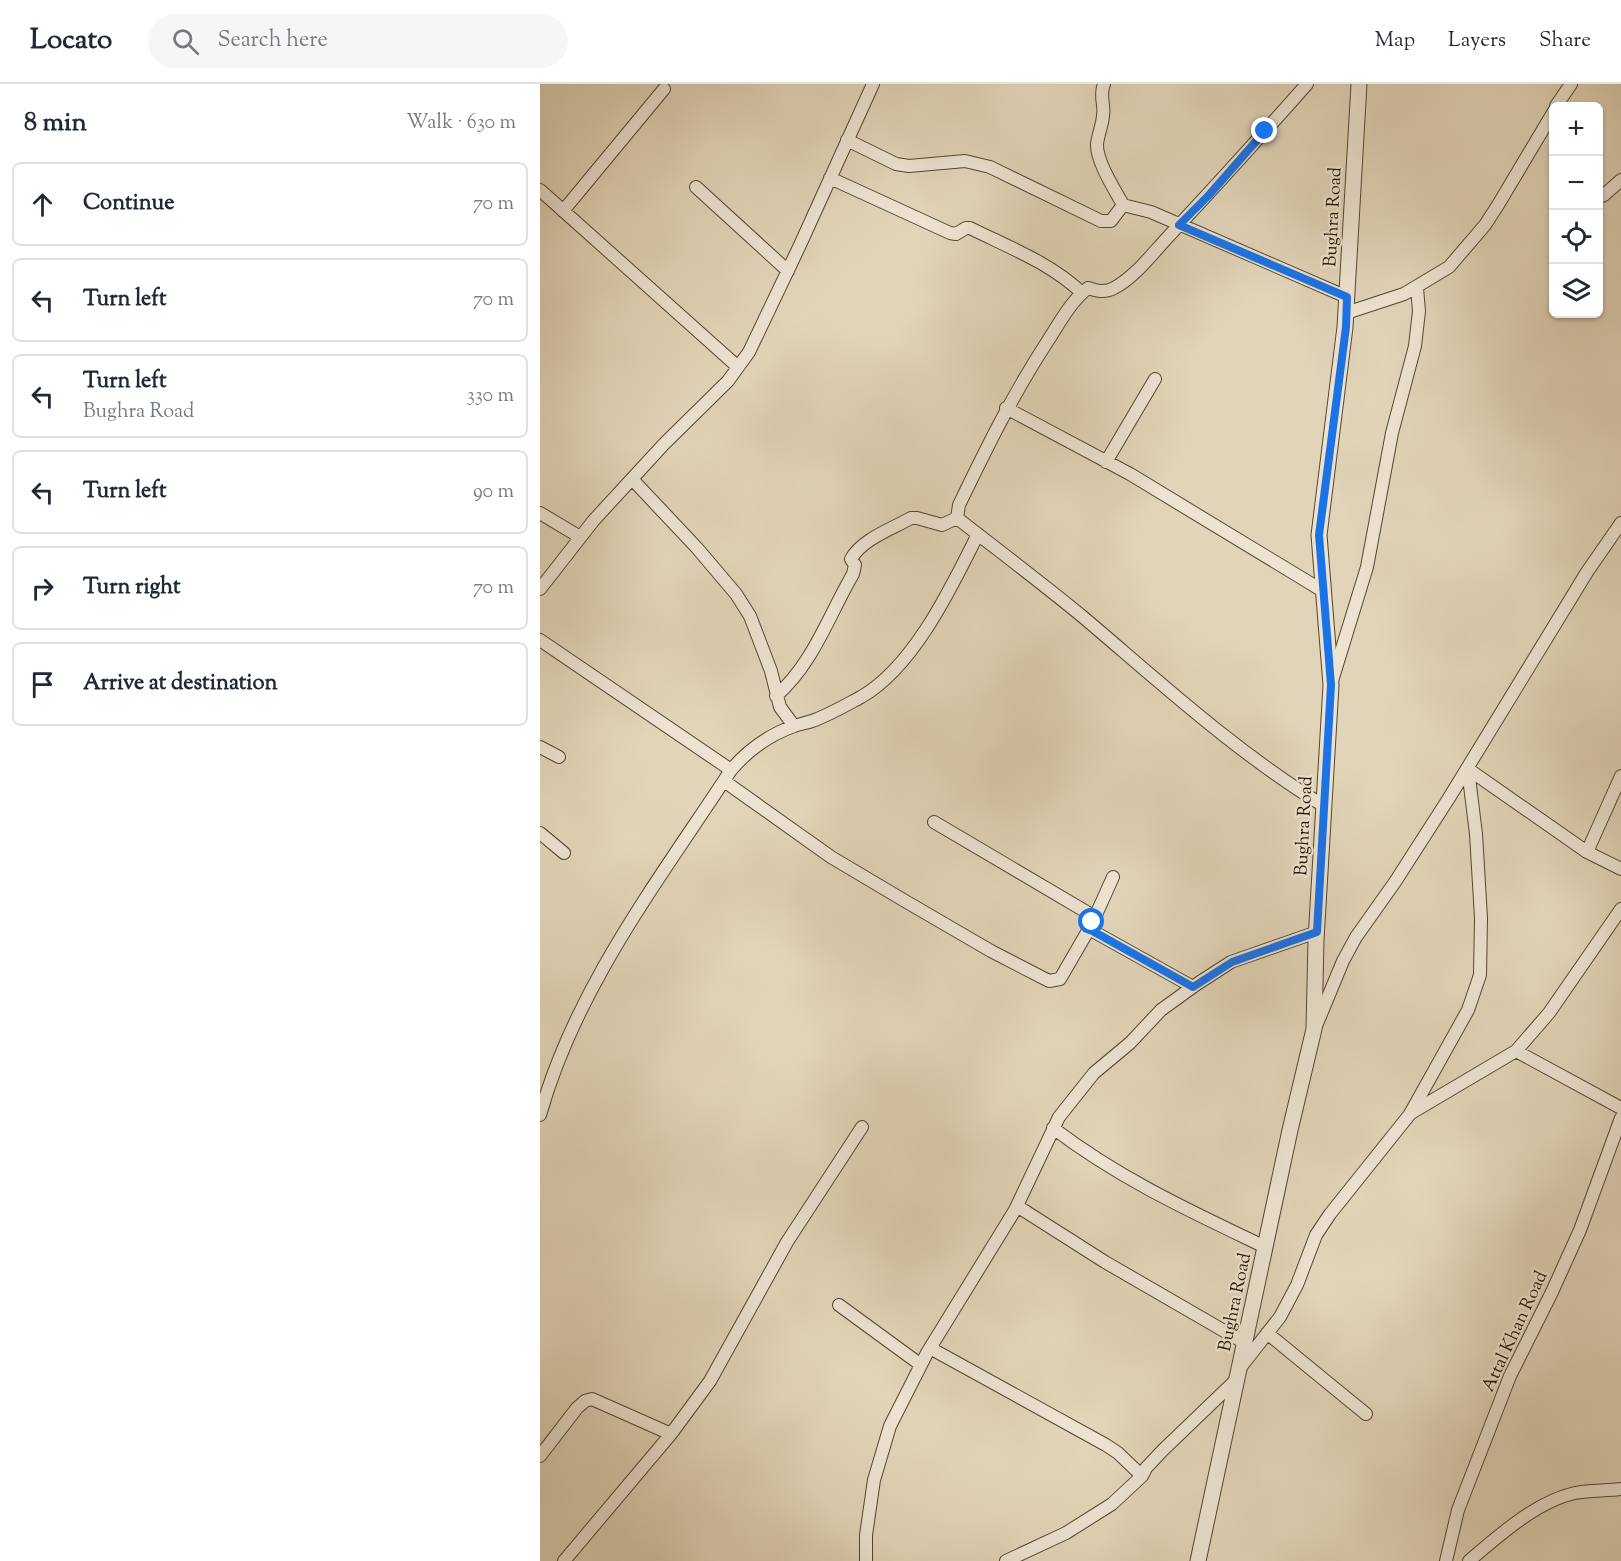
<!DOCTYPE html>
<html lang="en">
<head>
<meta charset="utf-8">
<style>
  body { margin:0; font-family:"Sorts Mill Goudy",serif; background:#f6f6f7; color:#1f2937 }
  .controls { position:absolute; right:18px; top:18px; display:grid; overflow:hidden; border-radius:9px; box-shadow:0 2px 4px #0004 }
  .controls button { width:54px; height:54px; display:grid; place-items:center; padding:0; border:0; border-bottom:2px solid #e0e1e3; background:#fff; color:#1f2937; font:30px sans-serif }
  .stop { position:absolute; width:18px; height:18px; margin:-14px; border:4px solid #1a73e8; border-radius:50%; background:#fff }
  .stop.end { background:#1a73e8; border-color:#fff; box-shadow:0 2px 6px #0008 }
  .list { margin:0; padding:0; list-style:none }
  h2 { display:flex; justify-content:space-between; align-items:center; height:78px; margin:0; padding:0 24px; font-size:26px }
  h2 small { font-size:20px; font-weight:400; color:#747a83 }
  .list li { display:grid; grid-template-columns:39px 1fr auto; gap:18px; align-items:center; box-sizing:border-box; height:84px; margin:0 12px 12px; padding:0 12px; border:2px solid #e0e1e3; border-radius:9px }
  .list b { display:block; font-size:22px; white-space:nowrap }
  .list p { margin:0; font-size:20px; white-space:nowrap; color:#747a83 }
  .list em { font-size:20px; font-style:normal; color:#747a83 }
  .icon { flex:none; width:33px; height:33px; fill:none; stroke:currentColor; stroke-width:2; stroke-linecap:round; stroke-linejoin:round }
  .map { position:relative; flex:none; width:1081px; height:1477px; overflow:hidden }
  header { display:flex; align-items:center; gap:36px; box-sizing:border-box; height:84px; padding:0 30px; background:#fff; border-bottom:2px solid #e0e1e3 }
  header strong { font-size:28px }
  nav { display:flex; gap:33px; margin-inline-start:auto; font-size:21px }
  .search { width:420px; height:54px; background:#f6f6f7; display:flex; align-items:center; gap:15px; box-sizing:border-box; padding:0 21px; border-radius:33px; color:#747a83; font-size:22px }
  main { display:flex }
  aside { flex:1; background:#fff }
  .map>svg:first-child { display:block }
</style>
</head>
<body>
<header>
<strong>Locato</strong>
<div class="search"><svg class="icon" aria-label="search" viewBox="0 0 24 24"><circle cx="10" cy="10" r="6"/><path d="M15 15l6 6"/></svg>Search here</div>
<nav><a>Map</a><a>Layers</a><a>Share</a></nav>
</header>
<main>
<aside>
<h2>8 min<small>Walk · 630 m</small></h2>
<ul class="list">
<li><svg class="icon" aria-label="ahead" viewBox="0 0 24 24"><path d="M12 20V5M6 11l6-6 6 6"/></svg><div><b>Continue</b></div><em>70 m</em></li>
<li><svg class="icon" aria-label="left" viewBox="0 0 24 24"><path d="M17 20v-9H6M10 6l-5 5 5 5"/></svg><div><b>Turn left</b></div><em>70 m</em></li>
<li><svg class="icon" aria-label="left" viewBox="0 0 24 24"><path d="M17 20v-9H6M10 6l-5 5 5 5"/></svg><div><b>Turn left</b><p>Bughra Road</p></div><em>330 m</em></li>
<li><svg class="icon" aria-label="left" viewBox="0 0 24 24"><path d="M17 20v-9H6M10 6l-5 5 5 5"/></svg><div><b>Turn left</b></div><em>90 m</em></li>
<li><svg class="icon" aria-label="right" viewBox="0 0 24 24"><path d="M7 20v-9h11M14 6l5 5-5 5"/></svg><div><b>Turn right</b></div><em>70 m</em></li>
<li><svg class="icon" aria-label="arrive" viewBox="0 0 24 24"><path d="M6 21V4h12l-3 4 3 4H6"/></svg><div><b>Arrive at destination</b></div></li>
</ul>
</aside>
<div class="map">
<svg width="1081" height="1477" viewBox="0 0 1081 1477">
  <rect width="100%" height="100%" fill="#e1d4b8"/>
  <filter id="stains"><feTurbulence type="fractalNoise" baseFrequency=".00333" numOctaves="4"/><feColorMatrix values="0 0 0 0 .2 0 0 0 0 .09 0 0 0 0 .02 0 0 0 .5 -.17"/></filter>
  <radialGradient id="worn" r=".72"><stop offset=".6" stop-color="#630" stop-opacity="0"/><stop offset="1" stop-color="#630" stop-opacity=".3"/></radialGradient>
  <g fill="none" stroke-linecap="round" stroke-linejoin="round">
    <defs>
      <path id="minor" d="M564,0C559,12 565,20 563,32C562,42 558,51 557,60C556,77 575,106 583,121L611,128L807,213
        M767,0C721,52 675,103 628,153C612,170 595,193 574,204C565,209 557,207 548,204C531,217 520,238 509,255C473,310 447,363 419,421L417,434C459,467 502,499 543,533C621,599 697,669 784,722
        M1016,22L1031,0
        M307,56L356,80L369,82L425,77L450,83L561,137H571L583,121
        M290,94L410,149L416,150L426,144H430C468,163 511,179 542,209
        M156,103L248,187
        M0,106L198,283
        M1058,113L1064,111L1081,96
        M23,127L124,5
        M806,229L864,210L909,183L945,141L958,121L1014,27
        M466,324L590,390L783,507
        M566,378L615,295
        M92,395L157,464L196,510L210,532L231,587L240,623L254,642
        M0,429L40,453
        M0,505L54,436L124,360L188,297L209,268L260,161L333,0
        M0,556L191,686
        M792,597L827,483L852,349L875,262L879,227L877,204
        M236,612C273,580 289,531 313,490L315,481L311,475C322,455 352,445 371,434H377L402,441L417,434
        M0,663L19,673
        M928,685L1047,768L1081,785
        M184,697L291,773L365,817L451,867L509,897L520,895L549,845
        M394,738L555,833L549,845L653,903
        M0,749L24,769
        M1047,768L1081,692
        M555,833L573,793
        M776,942L803,877L816,853L855,798L909,714L1047,488L1081,439
        M976,967L1081,1024
        M871,1029L976,967L1009,929L1081,825
        M0,1031C36,903 119,796 191,686C208,666 229,651 254,642C260,640 266,639 272,637C289,631 306,621 321,613C374,583 412,502 438,450
        M513,1044C580,1095 650,1127 725,1163
        M477,1122L565,1178L705,1259
        M299,1221L381,1281
        M727,1249L826,1330
        M390,1264L566,1361L578,1369L602,1392
        M700,1284L740,1233L757,1201L776,1151L790,1130L870,1030L928,926L940,891L941,834L936,750L928,685
        M0,1372L37,1324L45,1317L52,1315L131,1350
        M24,1477L131,1350L170,1297L247,1158L322,1043
        M326,1477V1451L334,1396L350,1342L387,1269L475,1126L519,1033L554,989L590,959L621,926L657,900L691,878L777,848
        M466,1477L526,1449L572,1420L602,1392L606,1384L623,1366L698,1294
        M906,1477L918,1426L970,1292L1012,1208L1040,1146L1081,1034
        M929,1477C957,1453 997,1417 1035,1409C1050,1406 1066,1407 1081,1405"/>
      <path id="tertiary" d="M658,1477L750,1046L774,945L776,856L791,601L779,451L805,243L819,0"/>
    </defs>
    <use href="#minor" stroke="#554530" stroke-width="14"/>
    <use href="#tertiary" stroke="#554530" stroke-width="17"/>
    <use href="#minor" stroke="#ece3d1" stroke-width="12"/>
    <use href="#tertiary" stroke="#ece3d1" stroke-width="15"/>
  </g>
  <g fill="none" stroke-linecap="round" stroke-linejoin="round">
    <path stroke="#1a73e8" stroke-width="8" d="M552,838L549,845L653,903L692,878L777,848L791,601L779,451L806,243L807,213L639,141L669,111L725,47"/>
  </g>
  <g text-anchor="middle" stroke-width="4.5" stroke-linejoin="round" paint-order="stroke">
    <g font-size="18" fill="#261502" stroke="#ece3d1">
      <text transform="translate(792 133) rotate(-87)" y="6">Bughra Road</text>
      <text transform="translate(763 742) rotate(-87)" y="6">Bughra Road</text>
      <text transform="translate(694 1218) rotate(-78)" y="6">Bughra Road</text>
      <text transform="translate(974 1247) rotate(-65)" y="6">Attal Khan Road</text>
    </g>
  </g>
  <rect width="100%" height="100%" filter="url(#stains)"/>
  <rect width="100%" height="100%" fill="url(#worn)"/>
</svg>
<div class="controls">
<button>+</button>
<button>−</button>
<button><svg class="icon" aria-label="locate" viewBox="0 0 24 24"><circle cx="12" cy="12" r="6"/><path d="M12 2v4M12 18v4M2 12h4M18 12h4"/></svg></button>
<button><svg class="icon" aria-label="layers" viewBox="0 0 24 24"><path d="M12 4l9 5-9 5-9-5zM3 14l9 5 9-5"/></svg></button>
</div>
<div class="stop" style="left:552px;top:838px"></div>
<div class="stop end" style="left:725px;top:47px"></div>
</div>
</main>
</body>
</html>
